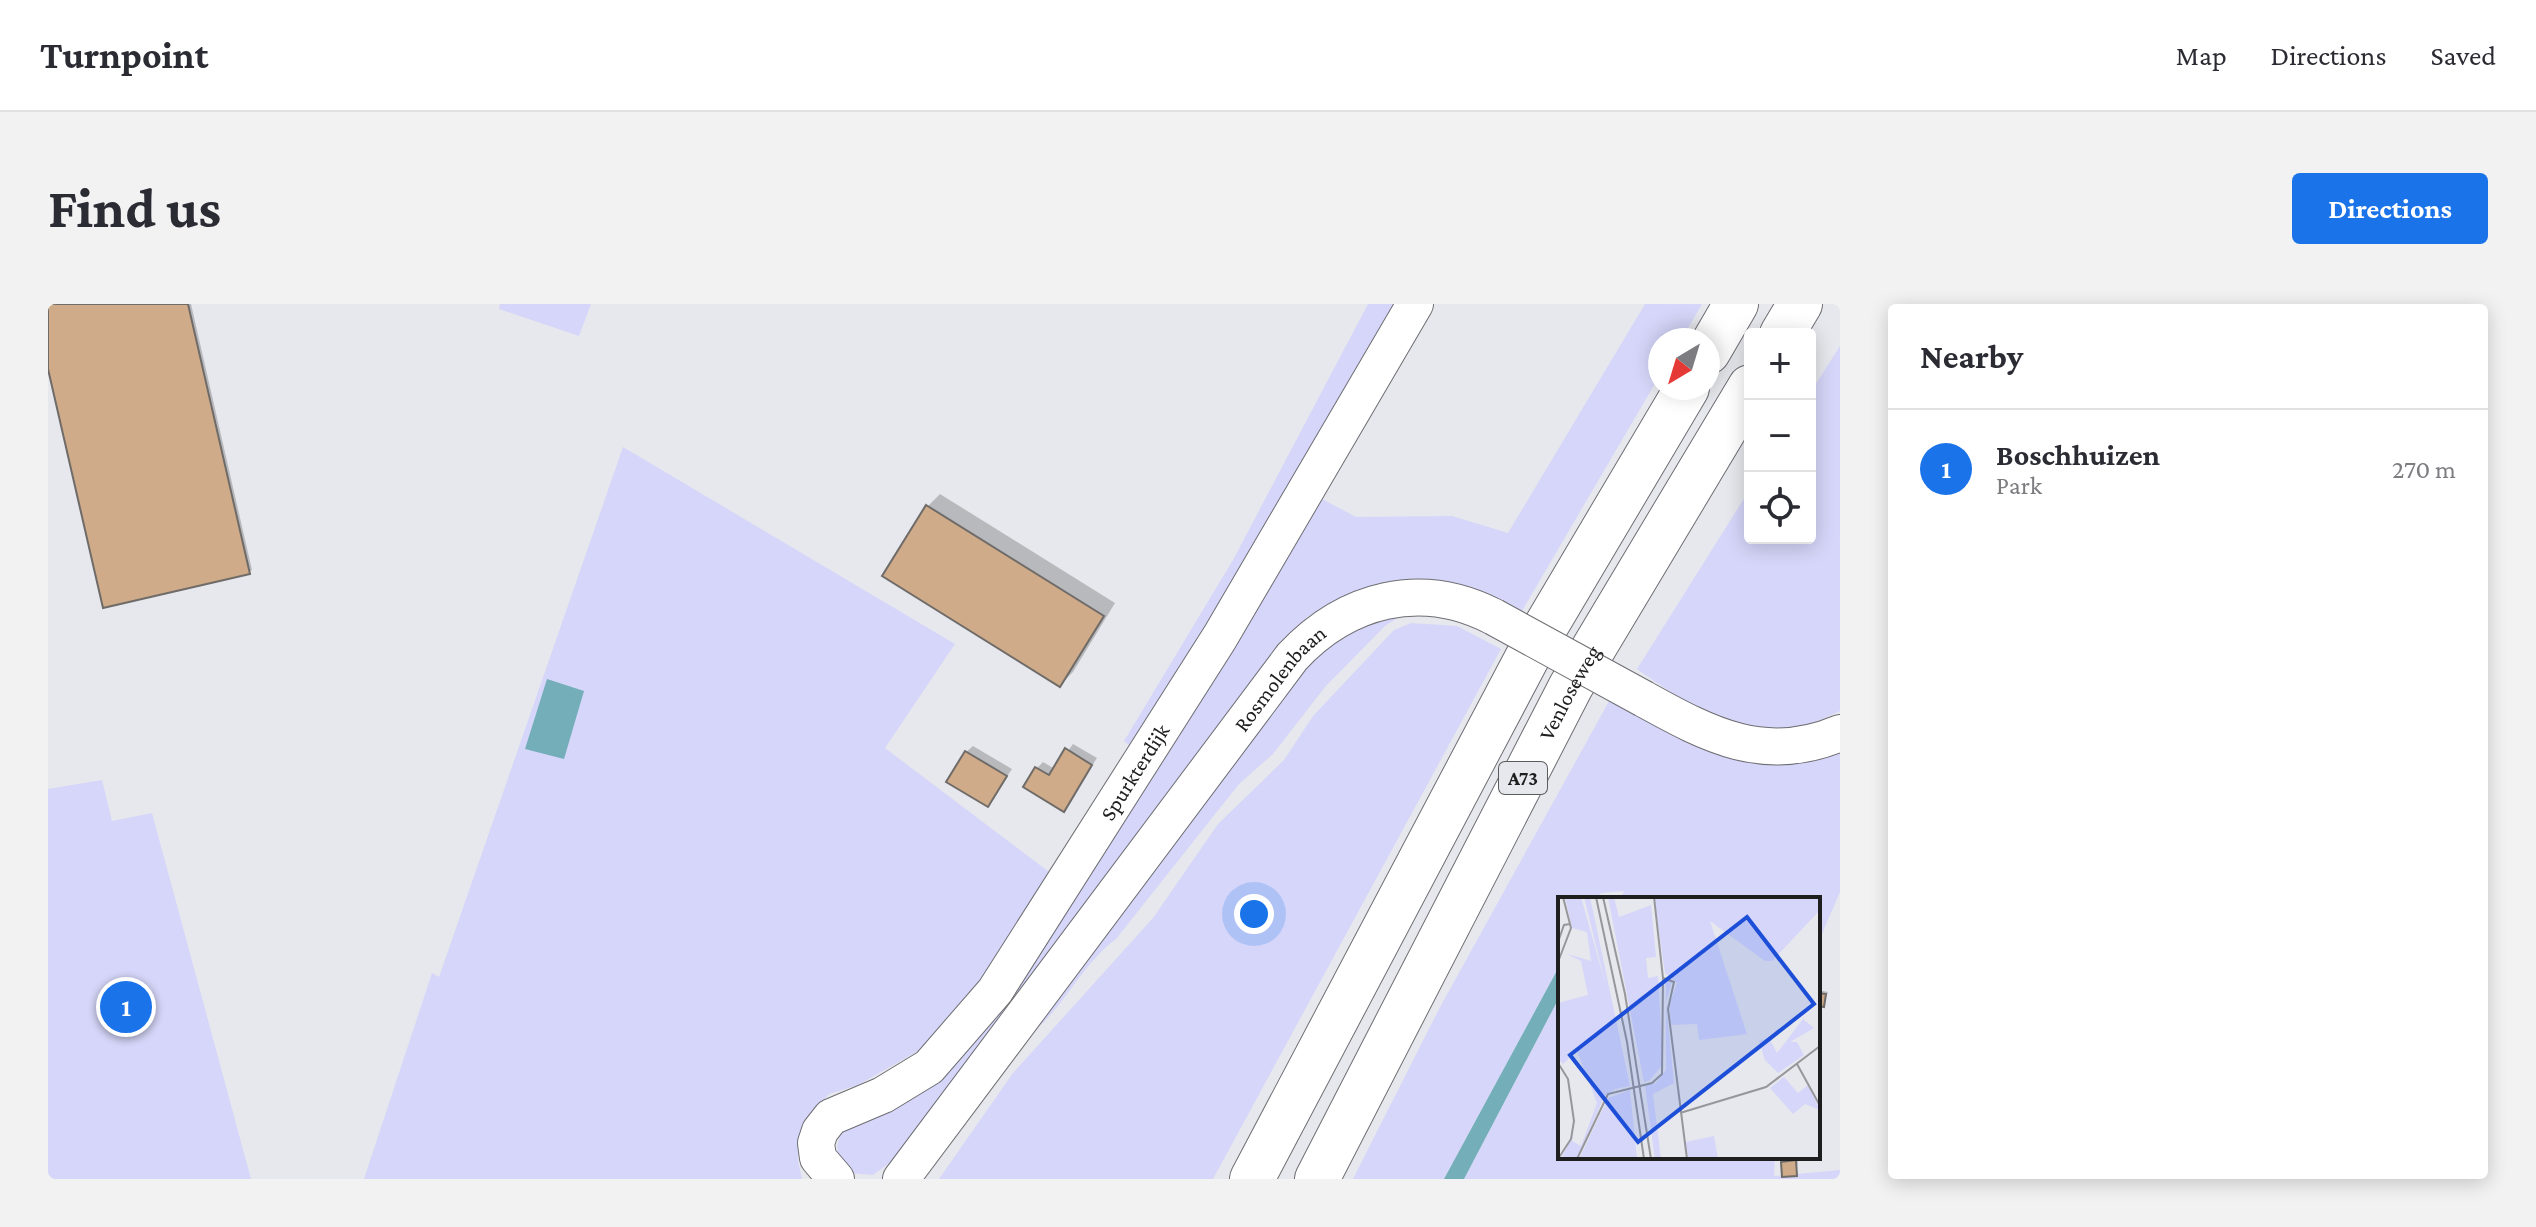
<!DOCTYPE html>
<html lang="en">
<head>
<meta charset="utf-8">
<style>
  body { margin:0; font-family:"Crimson Pro",serif; background:#f2f2f3; color:#2b2b33 }
  .controls { position:absolute; right:24px; top:24px; display:grid; overflow:hidden; border-radius:8px; box-shadow:0 4px 20px #0003 }
  .controls button { width:72px; height:72px; display:grid; place-items:center; padding:0; border:0; border-bottom:2px solid #e1e1e2; background:#fff; color:#2b2b33; font:40px sans-serif }
  .compass { position:absolute; left:1600px; top:24px; width:72px; height:72px; border-radius:50%; background:#fff; box-shadow:0 4px 20px #0003; rotate:218deg }
  .you { position:absolute; left:1206px; top:610px; width:28px; height:28px; margin:-20px; border:6px solid #fff; border-radius:50%; background:#1a73e8; box-shadow:0 0 0 12px #1a73e833 }
  .badge { display:grid; place-items:center; width:52px; height:52px; border-radius:50%; background:#1a73e8; color:#fff; font-size:26px; font-weight:700 }
  .pin { position:absolute; translate:-50% -50%; border:4px solid #fff; box-shadow:0 2px 8px #0006 }
  .list { margin:0; padding:0; list-style:none }
  h2 { display:flex; justify-content:space-between; align-items:center; height:104px; margin:0; padding:0 32px; font-size:34px }
  h2 small { font-size:26px; font-weight:400; color:#7c7c81 }
  .list li { display:grid; grid-template-columns:52px 1fr auto; gap:24px; align-items:center; box-sizing:border-box; height:120px; padding:0 32px; border-top:2px solid #e1e1e2 }
  .list b { display:block; font-size:30px; white-space:nowrap }
  .list p { margin:0; font-size:26px; white-space:nowrap; color:#7c7c81 }
  .list em { font-size:26px; font-style:normal; color:#7c7c81 }
  .icon { flex:none; width:44px; height:44px; fill:none; stroke:currentColor; stroke-width:2; stroke-linecap:round; stroke-linejoin:round }
  .map { position:relative; flex:none; width:1792px; height:875px; overflow:hidden; border-radius:8px }
  header { display:flex; align-items:center; gap:48px; box-sizing:border-box; height:112px; padding:0 40px; background:#fff; border-bottom:2px solid #e1e1e2 }
  header strong { font-size:38px }
  nav { display:flex; gap:44px; margin-inline-start:auto; font-size:28px }
  .intro { display:flex; align-items:center; justify-content:space-between; box-sizing:border-box; height:192px; padding:0 48px }
  h1 { margin:0; font-size:56px }
  .button { padding:20px 36px; border-radius:8px; background:#1a73e8; color:#fff; font-size:28px; font-weight:700 }
  main { display:flex; gap:48px; padding:0 48px }
  aside { flex:1; background:#fff; border-radius:8px; box-shadow:0 4px 20px #0003 }
  .map>svg:first-child { display:block }
</style>
</head>
<body>
<header>
<strong>Turnpoint</strong>
<nav><a>Map</a><a>Directions</a><a>Saved</a></nav>
</header>
<div class="intro"><h1>Find us</h1><a class="button">Directions</a></div>
<main>
<div class="map">
<svg width="1792" height="875" viewBox="0 0 1792 875">
  <rect width="100%" height="100%" fill="#e7e8ed"/>
  <path fill="#d5d6f9" d="M452,0H543L531,32L451,5Z
    M1320,0H1360L1086,445L1076,437L1185,256Z
    M1597,0H1654L1633,36H1612V71L1471,312L1358,281L1303,289L1259,313L1037,602L855,849L825,871L803,869C786,849 785,843 799,820L924,737L1274,195L1308,213L1404,212L1460,229Z
    M1792,42V407C1766,420 1738,429 1709,428C1679,427 1614,383 1589,365L1702,185V234H1762V89Z
    M575,143L907,340L837,444L1009,574L905,727L810,781L781,790L766,806L751,832L750,857L754,875H316L384,669L391,673Z
    M1357,310L1338,321L1277,383L1225,450L1191,480L1068,635C1034,660 1017,702 984,729L1250,368L1306,322Z
    M1363,319L1409,322L1453,345L1165,875H891L965,769L1105,614L1170,520L1236,456L1265,412L1346,326Z
    M1565,390L1620,419L1792,440V588L1770,639V595H1572L1576,587L1553,589L1549,595H1512V661L1396,875H1305L1391,705Z
    M54,476L64,517L104,509L203,875H0V485Z
    M1512,692V853H1727L1726,872L1792,866V875H1416Z"/>
  <path fill="#73aeb9" d="M499,375L536,387L516,455L477,445Z
    M1512,661V692L1416,875H1396Z"/>
  <path fill="#0003" d="M0,0H143L204,266L201,268L0,56Z
    M892,190L1067,299L1025,368L1012,381L880,202Z
    M1025,440L1049,454L1016,505L989,464L995,458L1007,465Z
    M925,442L964,465L940,501L918,448Z
    M1770,686L1780,688L1775,701L1770,700Z
    M1750,855L1748,870L1735,859L1737,856Z"/>
  <path fill="#cfab89" stroke="#6f6b68" stroke-width="2" d="M0,0H140L202,270L55,304L0,65Z
    M878,201L1056,312L1012,383L834,272Z
    M1017,444L1044,461L1016,508L975,483L987,463L1001,471Z
    M917,447L959,472L940,503L898,478Z
    M1770,689L1778,690L1776,703L1770,702Z
    M1748,856L1749,872L1734,873L1733,858Z"/>
  <g fill="none" stroke-linecap="round" stroke-linejoin="round">
    <defs>
      <g id="minor">
        <path d="M1596,395C1661,431 1717,461 1792,429"/>
        <path id="s1" d="M788,875L770,854L768,839L772,827L783,813L835,791L881,763L947,687L1172,333L1367,0"/>
        <path id="s2" d="M853,875L1244,353C1298,295 1373,275 1446,313"/>
      </g>
      <g id="highway">
        <path d="M1734,30L1752,0"/>
        <path d="M1660,48L1688,0"/>
        <path d="M1204,875L1479,354L1639,84"/>
        <path id="s3" d="M1269,875L1523,382L1702,83"/>
      </g>
    </defs>
    <use href="#minor" stroke="#6e6e73" stroke-width="38"/>
    <use href="#highway" stroke="#6e6e73" stroke-width="46"/>
    <use href="#minor" stroke="#fff" stroke-width="36"/>
    <use href="#highway" stroke="#fff" stroke-width="44"/>
    <defs>
      <path id="minor-bridge" d="M1446,313L1596,395"/>
    </defs>
    <use href="#minor-bridge" stroke="#6e6e73" stroke-width="38" stroke-linecap="butt"/>
    <use href="#minor-bridge" stroke="#fff" stroke-width="36"/>
  </g>
  <g text-anchor="middle" stroke-width="8" stroke-linejoin="round" paint-order="stroke">
    <rect fill="#e7e8ed" stroke="#5a5b5d" stroke-width="2" x="1451" y="458" width="48" height="32" rx="6"/>
    <g font-size="20" font-weight="bold" fill="#1e1e1f">
      <text x="1475" y="481">A73</text>
    </g>
    <g font-size="22" fill="#1e1e1f" stroke="#e7e8ed">
      <text dy="8" stroke="none"><textPath href="#s2" startOffset="628">Rosmolenbaan</textPath></text>
      <text dy="8" stroke="none"><textPath href="#s3" startOffset="548">Venloseweg</textPath></text>
      <text dy="8" stroke="none"><textPath href="#s1" startOffset="544">Spurkterdijk</textPath></text>
    </g>
  </g>
  <g transform="translate(1510 593)">
    <rect width="262" height="262" fill="#e7e8ed"/>
    <path d="M7,0H23L48,89L26,0H32L72,189L57,192L45,202L23,255L17,262H3L16,236L14,244L23,249L39,206L19,154L5,167L0,161V106L30,98L23,64L9,57L33,64L29,35L14,31ZM50,0H56L61,20L93,8L98,60L88,61L90,81L100,79L105,167L92,183L86,185ZM96,0H261L262,13L214,64H207L152,24L189,137L141,143L139,127L113,128L111,109L119,86L107,76ZM108,84H114L108,105L116,186L95,197L103,262H97L87,189L98,186L108,173ZM245,122L256,131L232,145H239L246,158L220,176L207,163L201,144L211,141L219,156ZM226,180L240,196L250,188L262,213L247,207L235,217L212,191ZM72,193L79,262H21L50,201ZM156,239L160,262H130L128,245Z" fill="#d5d6f9"/>
    <path fill="none" stroke="#97979b" stroke-width="2" d="M38,0L69,145L86,262M45,0L67,97L93,262M96,0L105,81L116,85L110,112L129,262M0,45L6,28L12,27M0,65L13,31L5,0M0,166L10,182L16,224L13,242L0,262M239,167L261,207M122,216L208,190L262,149M19,262L50,197L94,186L104,177L105,81"/>
    <path fill="#1d4ed8" fill-opacity="0.15" stroke="#1d4ed8" stroke-width="4" d="M189,20L256,107L80,245L12,158Z"/>
    <rect width="262" height="262" fill="none" stroke="#1e1e1f" stroke-width="4"/>
  </g>
</svg>
<div class="controls">
<button>+</button>
<button>−</button>
<button><svg class="icon" aria-label="locate" viewBox="0 0 24 24"><circle cx="12" cy="12" r="6"/><path d="M12 2v4M12 18v4M2 12h4M18 12h4"/></svg></button>
</div>
<svg class="compass" viewBox="-18 -18 36 36"><path d="M0-13l5 13h-10z" fill="#e53935"/><path d="M0 13l5-13h-10z" fill="#7c7c81"/></svg>
<div class="you"></div>
<div class="pin badge" style="left:78px;top:703px">1</div>
</div>
<aside>
<h2>Nearby<small></small></h2>
<ul class="list">
<li><span class="badge">1</span><div><b>Boschhuizen</b><p>Park</p></div><em>270 m</em></li>
</ul>
</aside>
</main>
</body>
</html>
